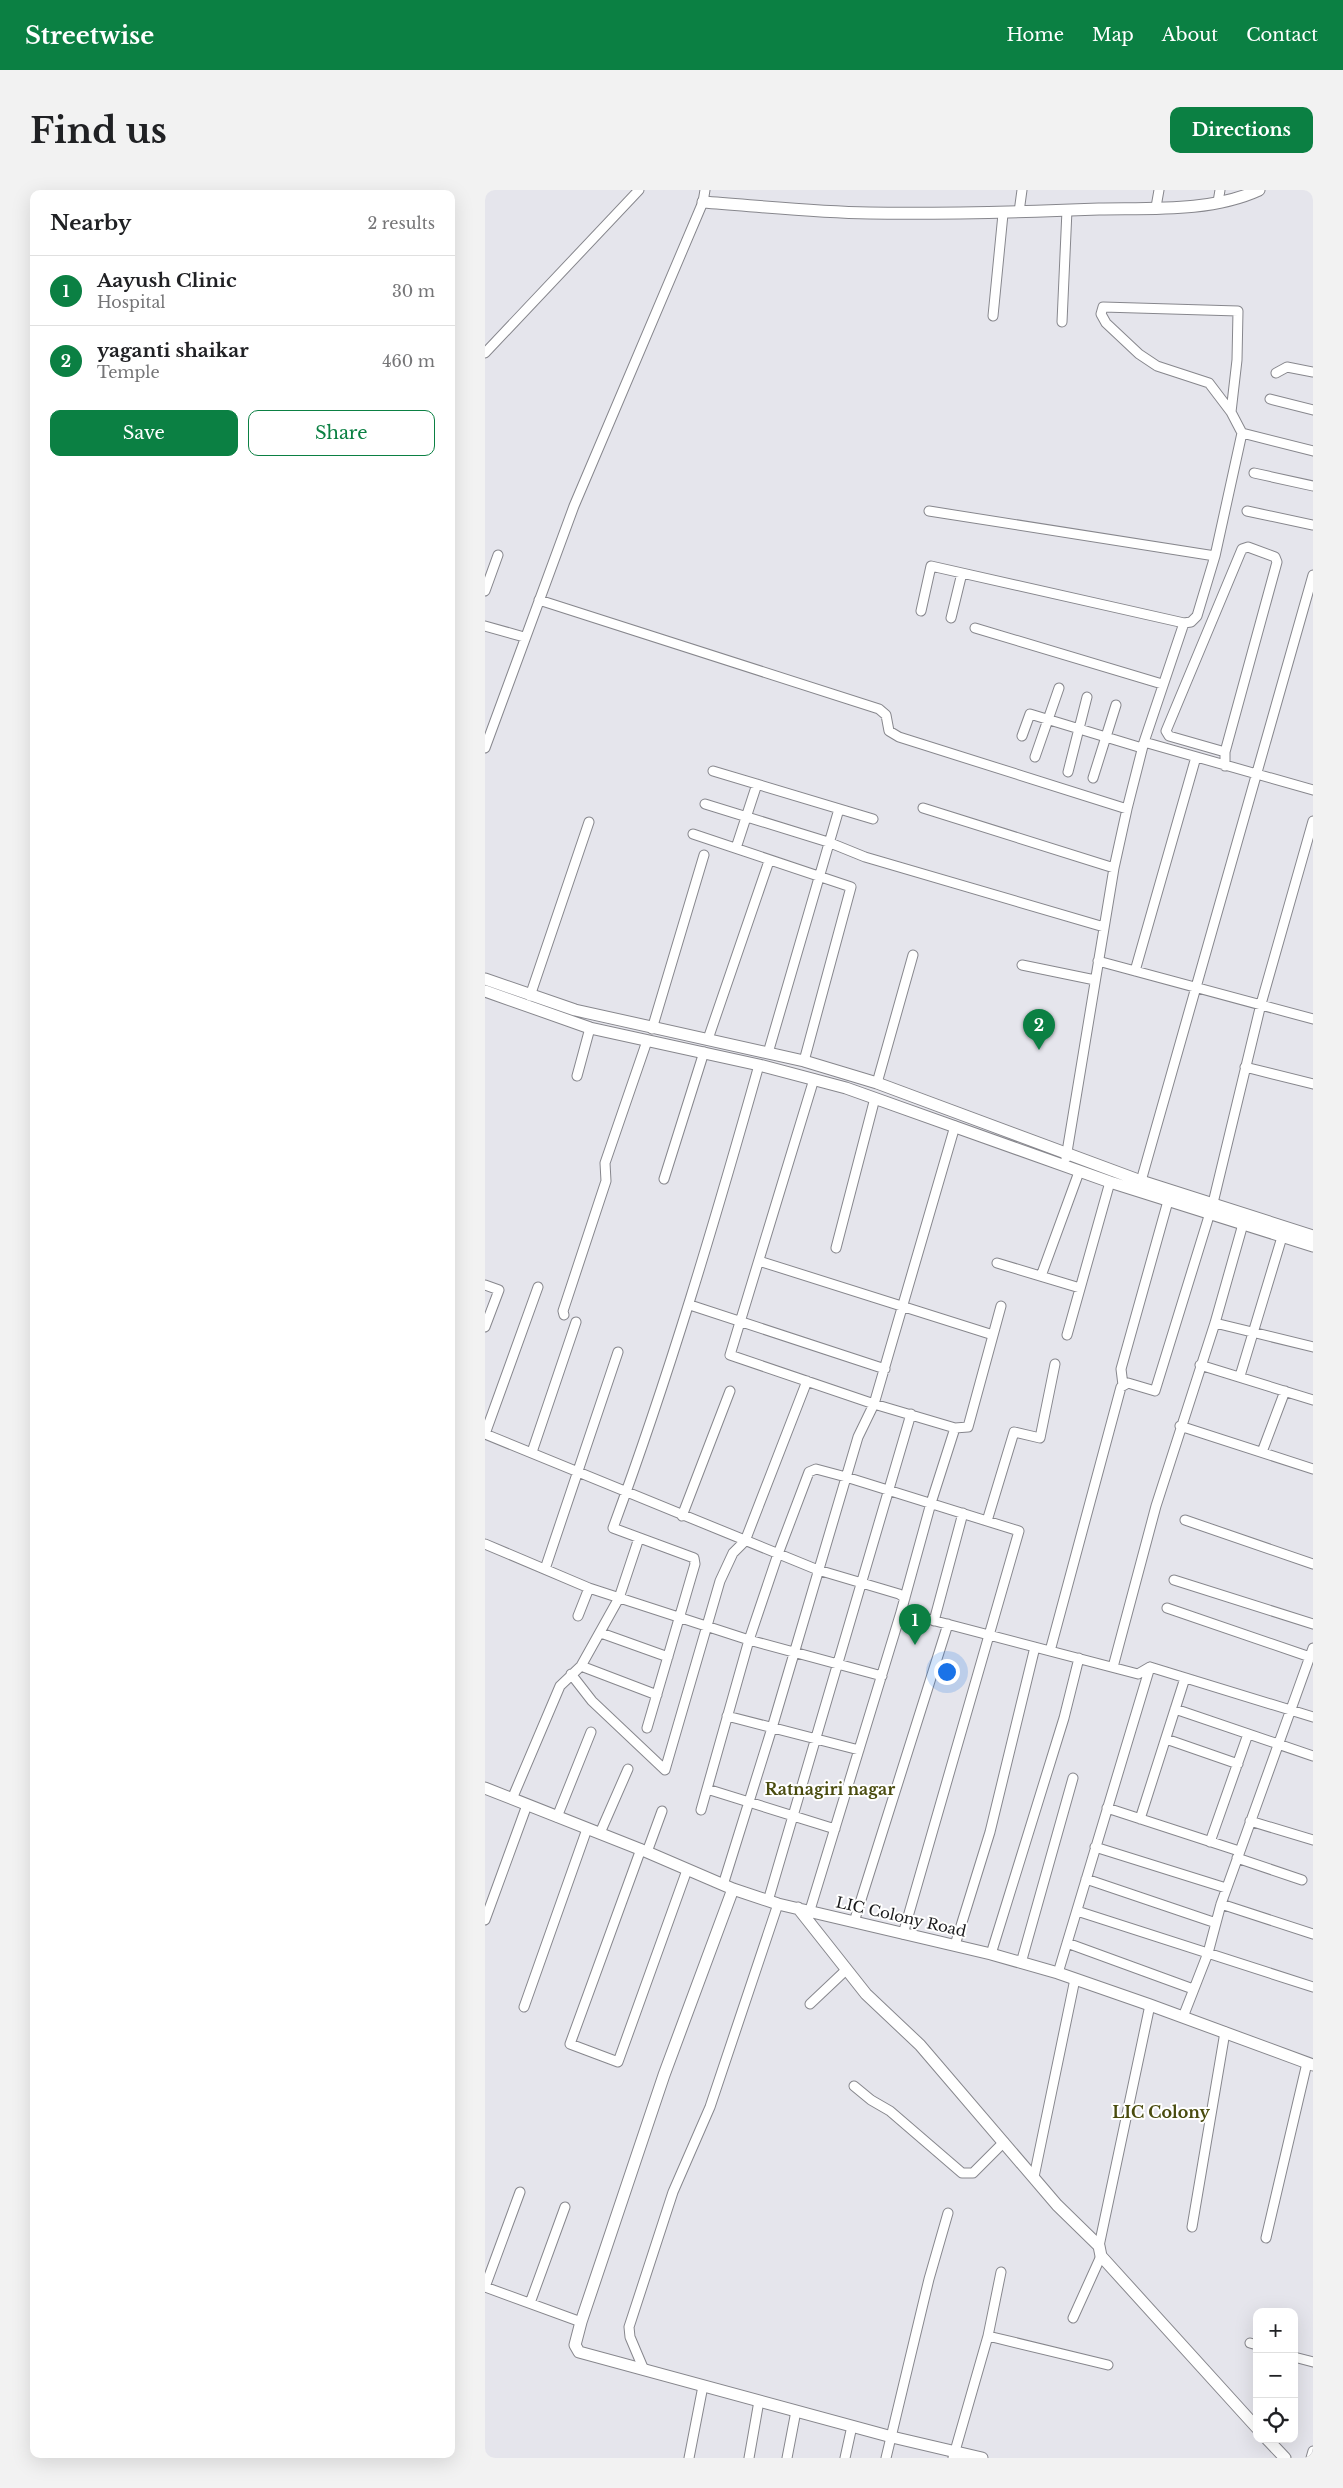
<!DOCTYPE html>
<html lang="en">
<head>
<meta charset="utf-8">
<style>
  body { margin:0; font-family:"Libre Baskerville",serif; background:#f2f2f2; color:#202124 }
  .controls { position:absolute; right:15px; bottom:15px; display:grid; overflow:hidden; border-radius:10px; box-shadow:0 5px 20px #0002 }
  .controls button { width:45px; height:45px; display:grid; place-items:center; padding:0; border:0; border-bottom:1px solid #e0e0e0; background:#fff; color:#202124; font:25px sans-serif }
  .you { position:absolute; left:461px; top:1481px; width:18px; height:18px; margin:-12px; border:4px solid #fff; border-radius:50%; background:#1a73e8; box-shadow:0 0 0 8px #1a73e833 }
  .badge { display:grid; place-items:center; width:32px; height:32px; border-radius:50%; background:#0b8043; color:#fff; font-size:16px; font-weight:700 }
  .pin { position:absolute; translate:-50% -41px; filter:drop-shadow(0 1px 2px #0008) }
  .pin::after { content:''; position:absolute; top:26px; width:18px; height:15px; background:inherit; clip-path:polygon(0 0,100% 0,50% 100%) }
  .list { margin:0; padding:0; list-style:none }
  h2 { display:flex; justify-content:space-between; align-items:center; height:65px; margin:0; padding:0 20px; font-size:21px }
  h2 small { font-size:16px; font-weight:400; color:#757577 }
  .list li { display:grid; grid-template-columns:32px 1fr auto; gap:15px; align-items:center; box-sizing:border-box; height:70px; padding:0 20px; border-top:1px solid #e0e0e0 }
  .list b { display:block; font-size:19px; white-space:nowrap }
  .list p { margin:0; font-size:16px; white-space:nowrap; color:#757577 }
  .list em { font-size:16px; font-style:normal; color:#757577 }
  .actions { display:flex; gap:10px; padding:15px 20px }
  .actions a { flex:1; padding:11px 0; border:1px solid #0b8043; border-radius:10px; text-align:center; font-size:18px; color:#0b8043 }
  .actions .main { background:#0b8043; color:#fff }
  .icon { flex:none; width:28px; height:28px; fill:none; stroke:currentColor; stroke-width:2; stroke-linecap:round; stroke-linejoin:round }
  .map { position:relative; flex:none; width:828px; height:2268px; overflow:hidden; border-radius:10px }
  header { display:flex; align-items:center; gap:30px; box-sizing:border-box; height:70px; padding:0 25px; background:#0b8043; color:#fff }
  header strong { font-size:24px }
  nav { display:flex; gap:28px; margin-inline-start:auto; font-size:18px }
  .intro { display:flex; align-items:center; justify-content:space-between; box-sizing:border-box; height:120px; padding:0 30px }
  h1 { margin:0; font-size:35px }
  .button { padding:12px 22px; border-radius:10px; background:#0b8043; color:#fff; font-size:18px; font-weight:700 }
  main { display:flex; gap:30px; padding:0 30px }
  aside { flex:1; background:#fff; border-radius:10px; box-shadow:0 5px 20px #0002 }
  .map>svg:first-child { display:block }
</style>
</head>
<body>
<header>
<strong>Streetwise</strong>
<nav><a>Home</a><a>Map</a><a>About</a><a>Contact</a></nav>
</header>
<div class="intro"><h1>Find us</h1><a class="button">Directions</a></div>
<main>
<aside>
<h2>Nearby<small>2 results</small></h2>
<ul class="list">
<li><span class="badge">1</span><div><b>Aayush Clinic</b><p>Hospital</p></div><em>30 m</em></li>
<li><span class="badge">2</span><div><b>yaganti shaikar</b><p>Temple</p></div><em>460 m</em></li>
</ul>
<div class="actions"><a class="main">Save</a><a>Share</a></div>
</aside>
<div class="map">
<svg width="828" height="2268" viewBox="0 0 828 2268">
  <rect width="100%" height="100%" fill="#e5e5ec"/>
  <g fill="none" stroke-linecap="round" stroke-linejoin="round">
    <defs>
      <path id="street" d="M733,12L735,0
        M671,17L674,0
        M534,22L537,0
        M508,126L518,24
        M577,132L582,20
        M0,163L154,0
        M791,183L802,177L828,182
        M785,209L828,220
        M757,243L828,261
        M769,283L828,296
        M444,321L730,366
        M762,321L828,335
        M0,401L13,365
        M54,410L394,519L401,525L404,541L414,547L642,619
        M436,421L446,376L699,433
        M466,428L477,383
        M0,436L39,447
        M490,438L677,494
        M537,546L545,524L657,558
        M659,552L828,600
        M0,558L89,316L218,12L220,0
        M740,562L684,546L681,541L757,359L763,357L790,367L792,372L740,562V576
        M550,567L574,498
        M228,581L388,629
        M583,582L602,507
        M608,588L631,515
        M220,614L343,652L380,667L619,737
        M438,618L629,678
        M208,644L366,697L319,871
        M251,658L272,594
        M613,771L828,829
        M537,775L610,790
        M650,781L711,567
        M45,806L104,632
        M167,839L219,665
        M223,849L284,671
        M283,863L354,619
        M760,877L828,894
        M92,886L105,838
        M329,889L245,1165L389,1214L470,1238L483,1237L516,1116
        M392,893L428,765
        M581,968L629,678L642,619L659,552L699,433L706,432L712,426L730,366L757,243L746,222L752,170L753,121L618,117L616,124L621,133L654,164L672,176L724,193L746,222
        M179,989L219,862
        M656,991L828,385
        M351,1058L390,908
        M274,1071L508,1145
        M512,1073L595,1098
        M556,1086L594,982
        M0,1095L14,1100L0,1137
        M53,1097L0,1244L333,1380L414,1404L420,1408
        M205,1115L400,1179
        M79,1125L78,1121L121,991L120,973L162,851
        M730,1133L828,1157
        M582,1145L625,992
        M715,1175L828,1210
        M755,1186L797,1047
        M638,1195L636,1179L683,1011
        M695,1236L828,1279
        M47,1262L91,1132
        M777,1262L800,1201
        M197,1326L245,1201
        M700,1330L828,1374
        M502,1331L529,1242L555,1248L570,1174
        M0,1354L104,1398L264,1450L397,1486
        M60,1379L133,1162
        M689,1390L828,1434
        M682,1418L825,1467
        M416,1422L653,1484L665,1477L828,1527
        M93,1426L104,1398
        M449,1431L478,1323
        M116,1443L183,1467
        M565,1461L636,1197L643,1193L670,1201L728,1013L776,814L828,631
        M96,1476L172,1505
        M628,1477L671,1316L730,1133L758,1034
        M86,1484L107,1511L180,1580L235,1391L248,1363L260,1351L322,1191
        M690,1519L828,1566
        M242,1526L374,1560
        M162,1538L210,1374L209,1368L128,1338C184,1186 230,1031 274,875
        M681,1549L753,1574
        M222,1599L350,1639
        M27,1609L75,1496L96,1476L134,1408L154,1348
        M622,1618L754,1661
        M216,1620L264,1450L293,1364L324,1282L331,1279L361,1287L534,1341L418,1744
        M72,1627L106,1542
        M655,1629L700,1488
        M765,1631L828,1650
        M115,1643L143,1579
        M725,1652L763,1544
        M610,1657L741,1698
        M156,1659L85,1854L133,1872L202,1680
        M162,1662L177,1621
        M752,1668L817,1690
        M601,1689L731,1733
        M238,1695L287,1538L373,1247L389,1214L470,936
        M283,1711L426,1224
        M736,1714L828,1744
        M325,1720L416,1422L446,1313L470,1238
        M592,1721L828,1797
        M0,1730L42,1615
        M369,1732L463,1434
        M582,1753L708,1799
        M470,1755L505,1642L550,1457
        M506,1764L579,1528L594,1468
        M536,1773L588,1588
        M573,1783L665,1477
        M325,1814L361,1780
        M39,1817L102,1639
        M698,1827L723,1763L736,1714L828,1458
        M369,1896L386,1910L405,1921L477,1983H488L519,1952
        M549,1987L590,1789
        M707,2037L740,1842
        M781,2048L822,1873
        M614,2056L665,1815
        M0,2097L96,2132
        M0,2097L35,2002
        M45,2113L80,2017
        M588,2128L616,2066
        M503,2146L516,2082
        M765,2153L772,2155
        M809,2167L828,2172
        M159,2180L145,2147L144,2137L188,2002L225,1917L293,1714
        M204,2268L218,2196
        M264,2268L274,2211
        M302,2268L311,2221
        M360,2268L367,2236
        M401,2268L444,2089L463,2023
        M468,2268L503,2146L623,2175
        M826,2268L828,2261"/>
      <path id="secondary" d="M218,12C273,16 329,22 384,23C461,24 537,22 614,19C666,18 726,22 774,0
        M0,789L90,820L319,871L392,893L656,991L828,1046
        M0,801L105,838L274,875L361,898L625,992L828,1056
        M0,1598L162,1662L248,1699L293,1714L506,1764L573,1783L665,1815L828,1875
        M248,1699L179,1885L96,2132L90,2155L94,2162L407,2247L497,2268
        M313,1718L381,1804L435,1855L572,2015L614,2056L616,2066L772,2238
        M782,2249L800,2268"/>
    </defs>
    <use href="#street" stroke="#87878d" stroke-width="11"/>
    <use href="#secondary" stroke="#87878d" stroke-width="13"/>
    <use href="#street" stroke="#fff" stroke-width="9"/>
    <use href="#secondary" stroke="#fff" stroke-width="11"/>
  </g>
  <g text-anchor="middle" stroke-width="4" stroke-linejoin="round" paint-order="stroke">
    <g font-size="15" fill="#1a1a1c" stroke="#fff">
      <text transform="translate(416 1727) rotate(13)" y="5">LIC Colony Road</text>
    </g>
    <g font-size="16" font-weight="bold" fill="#494b0e" stroke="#fff">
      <text x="345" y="1605">Ratnagiri nagar</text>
      <text x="676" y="1928">LIC Colony</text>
    </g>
  </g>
</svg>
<div class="controls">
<button>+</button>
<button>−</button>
<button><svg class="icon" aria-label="locate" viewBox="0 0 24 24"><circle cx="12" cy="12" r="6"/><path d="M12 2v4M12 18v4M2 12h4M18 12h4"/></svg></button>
</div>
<div class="you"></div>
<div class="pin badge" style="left:430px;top:1455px">1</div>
<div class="pin badge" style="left:554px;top:860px">2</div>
</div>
</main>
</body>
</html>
